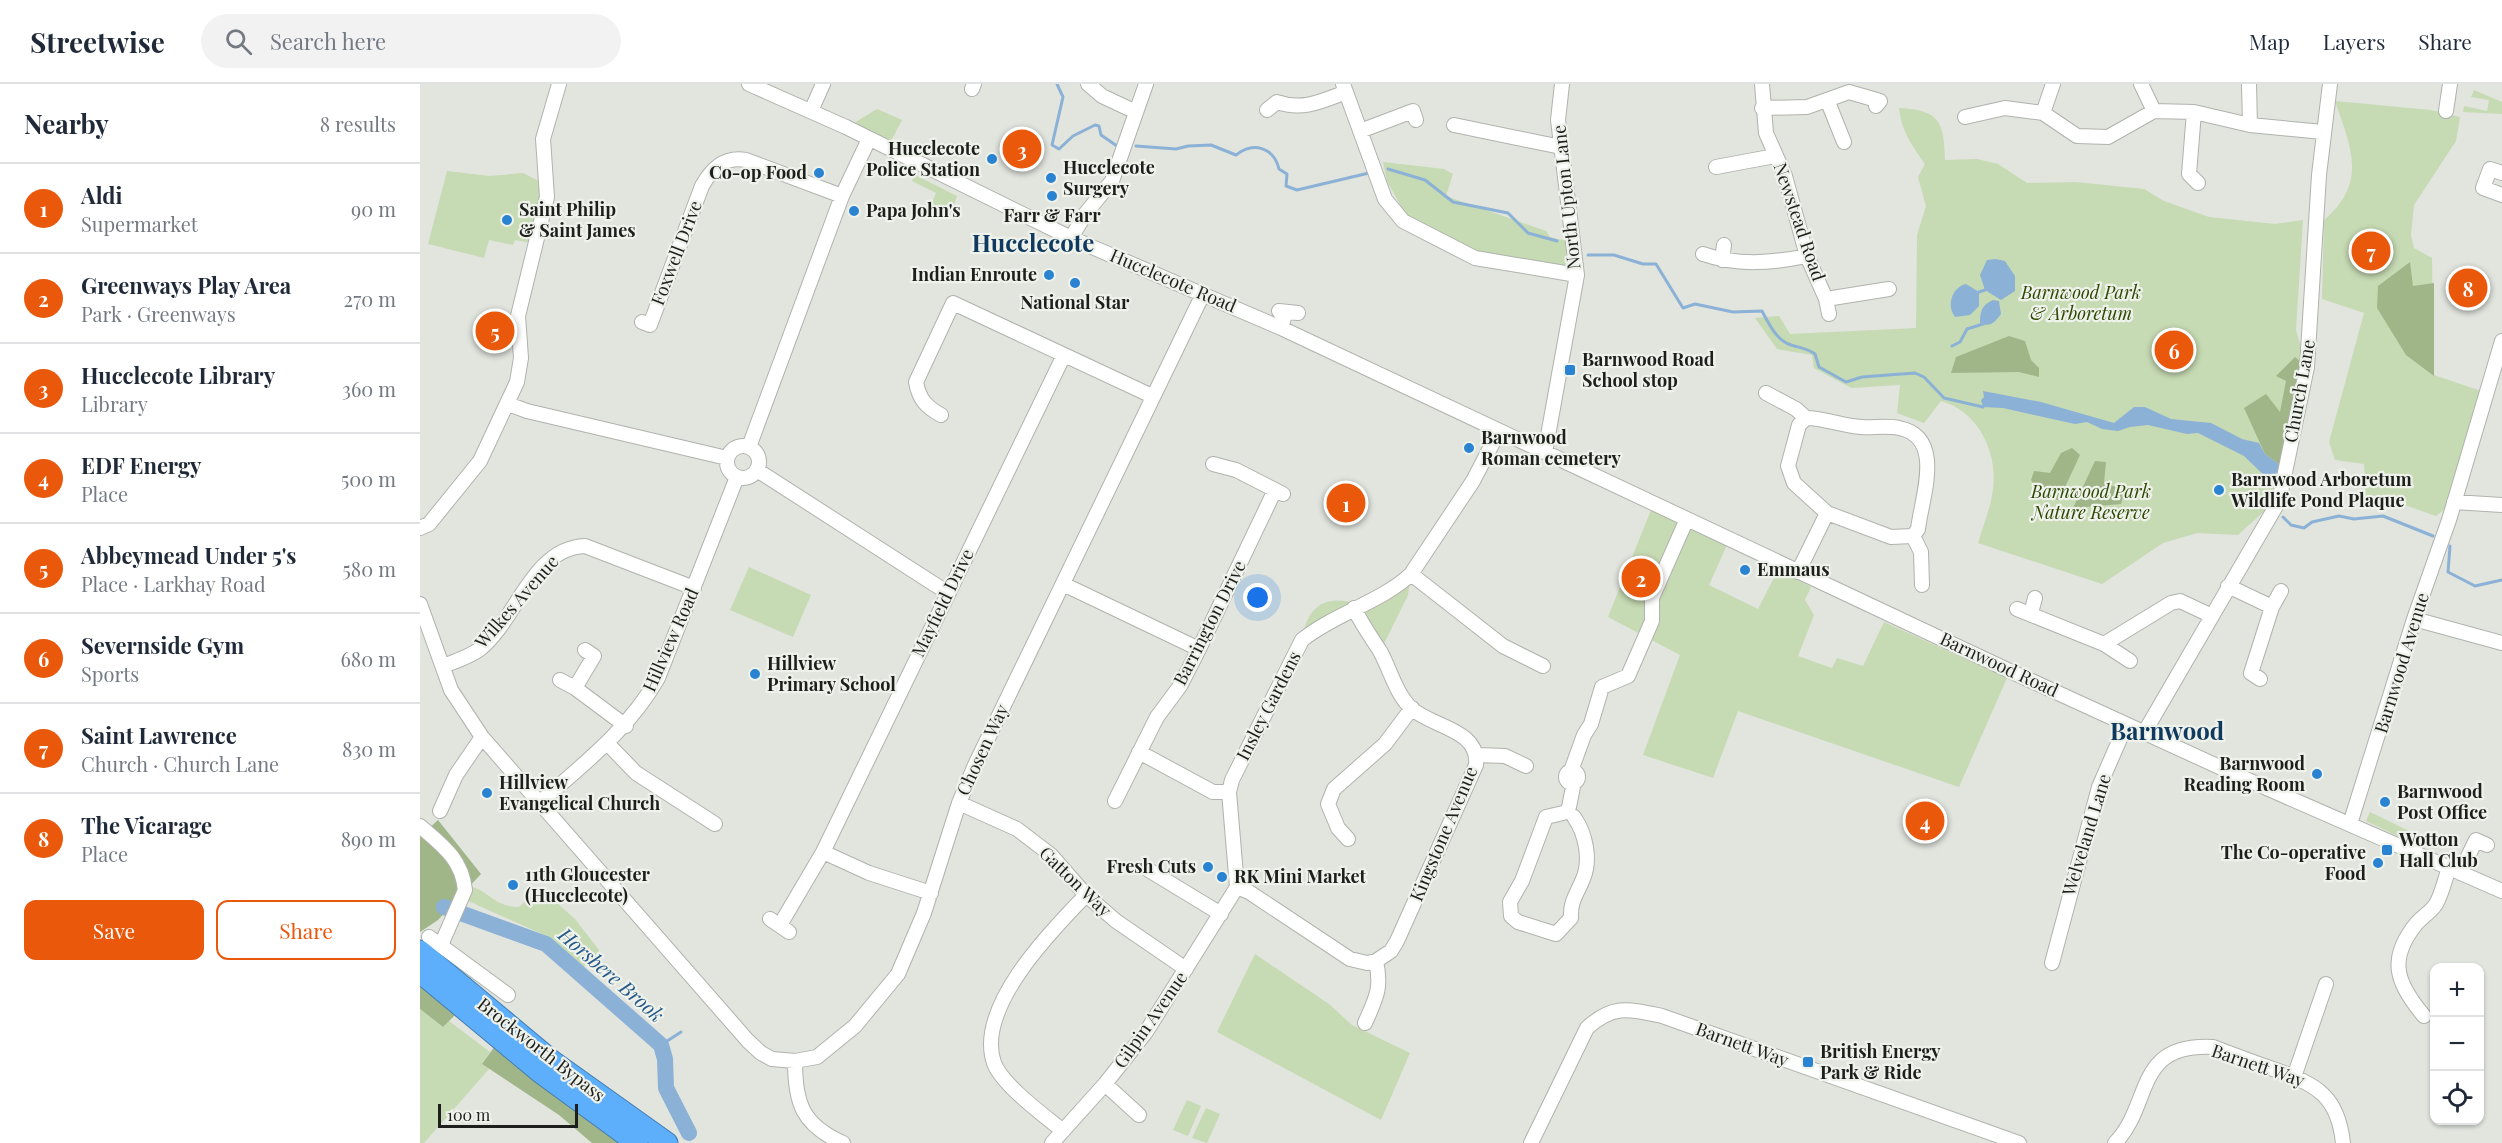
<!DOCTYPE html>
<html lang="en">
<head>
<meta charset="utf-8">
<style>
  body { margin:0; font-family:"Playfair Display",serif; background:#f2f2f3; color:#1f2937 }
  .controls { position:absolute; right:18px; bottom:18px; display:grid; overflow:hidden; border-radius:12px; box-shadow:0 2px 4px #0004 }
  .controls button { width:54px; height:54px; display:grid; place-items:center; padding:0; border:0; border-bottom:2px solid #e0e1e3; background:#fff; color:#1f2937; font:30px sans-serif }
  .scale { position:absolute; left:18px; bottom:15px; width:140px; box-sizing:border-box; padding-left:6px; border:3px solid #1d1f1c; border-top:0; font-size:16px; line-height:21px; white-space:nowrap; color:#1d1f1c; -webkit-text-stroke:4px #eef2eb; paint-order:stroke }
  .you { position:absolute; left:838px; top:514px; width:21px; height:21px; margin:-15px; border:4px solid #fff; border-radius:50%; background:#1a73e8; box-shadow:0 0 0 9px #1a73e833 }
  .badge { display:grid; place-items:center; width:39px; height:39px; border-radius:50%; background:#ea580c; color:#fff; font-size:20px; font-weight:700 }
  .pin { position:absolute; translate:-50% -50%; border:3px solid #fff; box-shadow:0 2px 6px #0006 }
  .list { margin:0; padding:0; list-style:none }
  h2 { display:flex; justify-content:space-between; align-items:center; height:78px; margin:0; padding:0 24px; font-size:26px }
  h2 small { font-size:20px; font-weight:400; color:#747a83 }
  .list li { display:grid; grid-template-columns:39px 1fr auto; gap:18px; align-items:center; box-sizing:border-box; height:90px; padding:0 24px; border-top:2px solid #e0e1e3 }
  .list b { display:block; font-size:22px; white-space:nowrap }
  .list p { margin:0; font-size:20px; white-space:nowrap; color:#747a83 }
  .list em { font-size:20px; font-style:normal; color:#747a83 }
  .actions { display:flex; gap:12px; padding:18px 24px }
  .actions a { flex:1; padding:14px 0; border:2px solid #ea580c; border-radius:12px; text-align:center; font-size:21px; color:#ea580c }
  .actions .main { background:#ea580c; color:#fff }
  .icon { flex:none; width:33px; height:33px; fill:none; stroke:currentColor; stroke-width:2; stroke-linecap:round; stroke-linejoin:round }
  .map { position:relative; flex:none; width:2082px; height:1059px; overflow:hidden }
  header { display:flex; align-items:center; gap:36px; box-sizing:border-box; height:84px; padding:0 30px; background:#fff; border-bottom:2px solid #e0e1e3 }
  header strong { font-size:28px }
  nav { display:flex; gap:33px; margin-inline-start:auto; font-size:21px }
  .search { width:420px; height:54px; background:#f2f2f3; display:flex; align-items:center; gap:15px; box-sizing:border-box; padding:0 21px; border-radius:33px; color:#747a83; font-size:22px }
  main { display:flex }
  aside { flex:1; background:#fff }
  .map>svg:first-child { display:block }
</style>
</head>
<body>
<header>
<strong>Streetwise</strong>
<div class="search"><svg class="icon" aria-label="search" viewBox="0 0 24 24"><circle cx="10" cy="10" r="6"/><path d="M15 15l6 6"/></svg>Search here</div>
<nav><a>Map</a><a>Layers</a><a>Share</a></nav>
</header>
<main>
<aside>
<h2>Nearby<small>8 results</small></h2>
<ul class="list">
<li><span class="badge">1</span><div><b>Aldi</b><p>Supermarket</p></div><em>90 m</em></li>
<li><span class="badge">2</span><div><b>Greenways Play Area</b><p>Park · Greenways</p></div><em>270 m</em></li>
<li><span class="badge">3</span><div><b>Hucclecote Library</b><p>Library</p></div><em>360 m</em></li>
<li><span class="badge">4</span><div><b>EDF Energy</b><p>Place</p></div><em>500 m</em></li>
<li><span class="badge">5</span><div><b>Abbeymead Under 5's</b><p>Place · Larkhay Road</p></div><em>580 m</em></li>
<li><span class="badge">6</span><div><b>Severnside Gym</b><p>Sports</p></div><em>680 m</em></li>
<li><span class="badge">7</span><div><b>Saint Lawrence</b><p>Church · Church Lane</p></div><em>830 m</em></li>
<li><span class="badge">8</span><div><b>The Vicarage</b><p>Place</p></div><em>890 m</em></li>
</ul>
<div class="actions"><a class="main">Save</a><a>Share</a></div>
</aside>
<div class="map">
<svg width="2082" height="1059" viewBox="0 0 2082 1059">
  <rect width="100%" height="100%" fill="#e1e5de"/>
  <path fill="#c6dab3" d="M2054,6L2082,18V30L2043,28L2044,22L2067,27L2069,16L2051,13Z
    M1915,17L2011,26L2040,33L2036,57L1994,121L1991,151L1994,164L2012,174L2014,291L2067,309L2034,418L2016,432L1973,417L1946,418L1944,380L1915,376L1909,358L1944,229L1902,215L1904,136C1948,98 1931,64 1915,17Z
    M1479,24C1520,26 1524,38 1525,76L1557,75L1578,80L1607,99L1655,98L1724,105L1744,117L1789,133L1855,140L1883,136L1876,246L1887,283L1853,400L1856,403L1852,420L1818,451L1777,449L1743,459L1682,500L1558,459C1563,442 1571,423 1573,405C1578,368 1558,327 1521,317L1504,339L1477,329L1480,301L1431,304L1394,284L1392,271L1357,265L1335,234L1359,232L1370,250L1496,244L1497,151L1506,122L1498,93L1505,80C1492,62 1481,46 1479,24Z
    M457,25L482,36L471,57L434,39Z
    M963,78L1024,85L1033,90L1026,112L1126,147L1130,153L1151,158L1153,179L1134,185L1060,171L987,133L967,97Z
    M27,87L70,92L103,89L121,98L124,104L112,159L95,156L93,161L69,156L64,174L8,160Z
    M495,91L537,112L532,126L528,129L509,126L516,109L492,97Z
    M1231,426L1307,461L1289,501L1338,525L1358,486L1391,503L1385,516L1394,531L1378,572L1412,584L1417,574L1443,582L1464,538L1587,594L1539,703L1318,627L1293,694L1223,671L1260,571L1188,533Z
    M329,483L391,511L373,553L310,526Z
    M991,490L988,511L959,570L934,522L882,556C887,521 906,510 938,520Z
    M1950,728L1989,747L1986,756L1946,737Z
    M49,802C72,808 72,822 99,823L120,804L155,835L179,866L173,878L168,882H158L122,850L44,815Z
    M835,870L909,920L932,941L990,969L961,1036L797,948Z
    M0,925L23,943L29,937L70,968L62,980L69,985L4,1059H0Z
    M767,1016L781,1022L768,1052L753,1046Z
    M786,1024L800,1030L787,1059L772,1054Z"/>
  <path fill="#a0b689" d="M1990,178L1993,202L2014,199V292L1986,271L1957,224L1958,202Z
    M1589,252L1605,257L1611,276L1619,284V293L1599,288L1531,289L1536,273Z
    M1875,273L1887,283L1860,381L1845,370L1824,324L1846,310L1860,328L1866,297L1856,292Z
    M1652,364L1660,371L1639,416C1626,415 1617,406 1611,396L1614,387L1630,389L1641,369Z
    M1675,377L1686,378L1684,399L1705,406L1701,420L1653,424Z
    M18,736L61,790L18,836L0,848V748L3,750Z
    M0,899L35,931L23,943L0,925Z
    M75,962L207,1059H172L139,1031L62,980Z"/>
  <path fill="#8cb1d6" d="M1576,175L1585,177L1595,192V207L1581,216L1565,206L1560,191L1567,176Z
    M1546,200L1559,208V222L1550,231L1535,233C1526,222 1532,203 1546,200Z
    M1573,216L1579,217L1581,230C1575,238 1570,244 1560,239C1560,227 1562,221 1573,216Z
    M1563,307L1621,318L1694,339L1714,323H1725L1751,335L1791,339L1822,355L1839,359L1845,370L1860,381L1853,400L1824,372L1778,349L1767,350L1728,341L1710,343L1698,347L1682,345L1667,338L1655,340L1583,324L1563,323L1561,316L1564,313Z"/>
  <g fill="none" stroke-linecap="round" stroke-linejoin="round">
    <path stroke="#8cb1d6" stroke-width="3" d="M637,0L643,13L632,61L639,65L653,52L675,41L679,42L681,51L697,62
      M716,62L756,65L768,62L791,61L816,71C834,57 854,64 859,85L867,90L866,102L877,106L949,89
      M968,85L1005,96L1033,118L1088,129L1108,149L1137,157
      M1168,171H1194L1223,180H1236L1263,224L1275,220L1313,228L1342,227C1349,240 1357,257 1371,261C1380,264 1387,264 1395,270L1399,283L1426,298L1442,293L1495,289L1504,293L1524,314L1563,323
      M1559,208L1565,206
      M1532,262L1540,258L1547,245L1563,240
      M1863,433L1871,441L1884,444L1892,438L1919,432L1934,435L1963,432L2013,452
      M2030,462L2028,488L2055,502L2082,496
      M241,961L261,948"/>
    <path stroke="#8cb1d6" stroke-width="16" d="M24,823L126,860L241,961L245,975L246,1004L269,1049"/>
    <defs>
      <path id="minor" d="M329,0L426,43L651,154L861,244L1592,588L1819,692L2082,807
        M668,0L682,12L716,28
        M923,0L965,115L983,137L1055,174L1157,191
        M1342,0L1346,49L1365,92L1387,172L1406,215L1469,205
        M1721,0L1734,27
        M1829,0L1830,41
        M552,5L554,0
        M1408,18L1424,58
        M1342,24L1387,23L1429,8L1460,17L1456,22
        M847,26L857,18C883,27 902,17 926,8
        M391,27L403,0
        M2026,27L2030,0
        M1774,28L1769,90L1778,99
        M1623,29L1633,0
        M1545,33L1585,24L1623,29L1657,52L1688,53L1734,27L1774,28L1830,41L1903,48
        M1034,41L1141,63
        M940,47L993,27L996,36
        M1296,83L1355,72
        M2082,89L2070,85L2063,104L2082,111
        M651,154L666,129L692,97L726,0
        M1283,170C1317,182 1352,179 1387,172
        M1302,176L1304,161
        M1406,215L1409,230
        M222,238L230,241L282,102C292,84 305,72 326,76L422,112
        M861,244L864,234L859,227L878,229
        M1346,309L1376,325L1386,334
        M88,320L107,327L307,374
        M521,331C506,323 499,315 496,298L533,219L732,312
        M1386,334C1405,334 1422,342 1441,343C1453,344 1467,341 1479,344C1525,353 1502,412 1498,445L1493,452L1471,453L1407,429L1374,399L1368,382L1379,341Z
        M307 378a16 16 0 1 1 32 0a16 16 0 1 1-32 0Z
        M329,363L422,112L449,55
        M1125,368L1157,191L1138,36L1142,0
        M793,380L816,386L863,410
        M337,386L528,509
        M2034,418L2082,421
        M0,444L9,440L60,377L97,298L101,274L98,232L127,113L123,55L139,0
        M1493,452L1501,468L1502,501
        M1378,488L1407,429
        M991,490L1083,562L1123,582
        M643,500L779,565
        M1808,502L1852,523
        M0,520L31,606L62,653L328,957L341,969L352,975L375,977L397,973L435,942L478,890L504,829L539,719L555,681L783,210
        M934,524C941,539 951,553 960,567C970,585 976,610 991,624C1011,643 1060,645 1056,681L977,857L971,867L956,877C962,905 956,914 945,939
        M1597,525L1684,560L1751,519L1760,517L1790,531
        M1611,529L1615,514
        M1994,535L2082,559
        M1684,560L1710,577
        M165,566L174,572L155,604L206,642
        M23,582C36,577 49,573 60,565C97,535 112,464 165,462L274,504
        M1840,595L1831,589L1852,523L1861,507
        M140,596L155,604
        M1724,649L1859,417L1887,283L1899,91L1910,0
        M187,659L216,689L295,740
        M719,668L793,708H809
        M1057,671L1085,672L1106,682
        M1151,687L1164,651L1171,640L1182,603L1208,592L1232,537V514L1266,437
        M1146 693a6 6 0 1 1 12 0a6 6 0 1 1-12 0Z
        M695,717L737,633L760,602L779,565L855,406
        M120,718C164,680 209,645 238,594L317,393
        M539,719L597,745L631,771L666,811L696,837L766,885
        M1149,723L1154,698
        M20,727L36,691L62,653
        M1143,729L1126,733L1102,797L1090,818L1091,832L1098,838L1136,850L1151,834C1150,817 1157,810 1163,795C1171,776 1166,750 1154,733
        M1930,740L1994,535L2029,436L2082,257
        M0,742C22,761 42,775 45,806L21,861
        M928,755L918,744L908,720L914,705L965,660L992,624
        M403,768L449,789L511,809
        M727,785L801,830
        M2040,789L2056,756L2067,761
        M817,803L829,808L930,875L947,879L956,877
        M350,835L369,848
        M360,841L403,768L644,271
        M9,853L88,911
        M1632,879L1679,703L1706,641
        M2004,932C1977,900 1967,876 1996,840C2002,833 2011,828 2016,820C2022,810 2025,795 2029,784
        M375,977C375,1019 382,1041 423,1059
        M1874,993L1906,900
        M685,1000L719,1031
        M643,1047C625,1032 582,1001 574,979C555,924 631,847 666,811
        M632,1059L685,1000L726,948L817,803L809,708L812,696L882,556C914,530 963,517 991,490L1053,397L1079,347
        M1111,1059L1167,944C1193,920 1209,925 1242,932L1599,1059
        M1695,1059C1733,1020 1713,959 1793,963C1814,971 1835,979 1856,986C1897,1001 1918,1012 1923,1059"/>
      <path id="highway" d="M0,867L132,977L247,1059
        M0,888L120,988L217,1059"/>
    </defs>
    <use href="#minor" stroke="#b0b3ad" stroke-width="16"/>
    <use href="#highway" stroke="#477cad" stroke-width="23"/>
    <use href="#minor" stroke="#fff" stroke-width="14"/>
    <use href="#highway" stroke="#5daefb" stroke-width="21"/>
  </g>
  <g fill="#2a83d0" stroke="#eef2eb" stroke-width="2">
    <circle cx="572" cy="75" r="6"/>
    <circle cx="399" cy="89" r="6"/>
    <circle cx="631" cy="94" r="6"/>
    <circle cx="632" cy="112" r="6"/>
    <circle cx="434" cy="127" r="6"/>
    <circle cx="87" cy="136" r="6"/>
    <circle cx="629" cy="191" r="6"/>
    <circle cx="655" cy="199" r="6"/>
    <rect x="1144" y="280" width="12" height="12" rx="3"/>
    <circle cx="1049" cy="364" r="6"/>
    <circle cx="1799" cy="406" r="6"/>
    <circle cx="1325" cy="486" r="6"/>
    <circle cx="335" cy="590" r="6"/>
    <circle cx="1897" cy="690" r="6"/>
    <circle cx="67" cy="709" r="6"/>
    <circle cx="1965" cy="718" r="6"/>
    <rect x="1961" y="760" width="12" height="12" rx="3"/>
    <circle cx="1958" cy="779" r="6"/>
    <circle cx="788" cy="783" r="6"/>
    <circle cx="802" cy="793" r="6"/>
    <circle cx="93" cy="801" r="6"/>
    <rect x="1382" y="972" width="12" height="12" rx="3"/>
  </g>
  <g text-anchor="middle" stroke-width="4.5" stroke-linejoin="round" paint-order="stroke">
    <g font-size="18" font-weight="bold" fill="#1d1f1c" stroke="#eef2eb" text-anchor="start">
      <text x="560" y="71" text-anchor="end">Hucclecote<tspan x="560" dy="21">Police Station</tspan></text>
      <text x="643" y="90">Hucclecote<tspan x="643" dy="21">Surgery</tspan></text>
      <text x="387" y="95" text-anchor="end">Co-op Food</text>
      <text x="99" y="132">Saint Philip<tspan x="99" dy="21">&amp; Saint James</tspan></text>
      <text x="446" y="133">Papa John's</text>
      <text x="632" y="138" text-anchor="middle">Farr &amp; Farr</text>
      <text x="617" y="197" text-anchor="end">Indian Enroute</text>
      <text x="655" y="225" text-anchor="middle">National Star</text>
      <text x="1162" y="282">Barnwood Road<tspan x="1162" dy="21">School stop</tspan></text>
      <text x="1061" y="360">Barnwood<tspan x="1061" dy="21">Roman cemetery</tspan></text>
      <text x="1811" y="402">Barnwood Arboretum<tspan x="1811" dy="21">Wildlife Pond Plaque</tspan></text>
      <text x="1337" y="492">Emmaus</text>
      <text x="347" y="586">Hillview<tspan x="347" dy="21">Primary School</tspan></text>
      <text x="1885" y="686" text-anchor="end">Barnwood<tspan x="1885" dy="21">Reading Room</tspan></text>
      <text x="79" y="705">Hillview<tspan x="79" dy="21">Evangelical Church</tspan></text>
      <text x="1977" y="714">Barnwood<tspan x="1977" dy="21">Post Office</tspan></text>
      <text x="1979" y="762">Wotton<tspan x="1979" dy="21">Hall Club</tspan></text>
      <text x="1946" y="775" text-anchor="end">The Co-operative<tspan x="1946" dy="21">Food</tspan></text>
      <text x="776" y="789" text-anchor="end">Fresh Cuts</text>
      <text x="105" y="797">11th Gloucester<tspan x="105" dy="21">(Hucclecote)</tspan></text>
      <text x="814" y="799">RK Mini Market</text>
      <text x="1400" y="974">British Energy<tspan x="1400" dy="21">Park &amp; Ride</tspan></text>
    </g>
    <g font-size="18" fill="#1d1f1c" stroke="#eef2eb">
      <text transform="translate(1147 113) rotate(-96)" y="6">North Upton Lane</text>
      <text transform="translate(1379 138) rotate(71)" y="6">Newstead Road</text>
      <text transform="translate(257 169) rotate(-69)" y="6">Foxwell Drive</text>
      <text transform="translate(753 197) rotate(23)" y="6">Hucclecote Road</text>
      <text transform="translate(1880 307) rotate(-80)" y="6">Church Lane</text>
      <text transform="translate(97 518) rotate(-49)" y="6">Wilkes Avenue</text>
      <text transform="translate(523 519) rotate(-64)" y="6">Mayfield Drive</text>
      <text transform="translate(790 539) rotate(-63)" y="6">Barrington Drive</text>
      <text transform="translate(251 556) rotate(-66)" y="6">Hillview Road</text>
      <text transform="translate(1982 579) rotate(-73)" y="6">Barnwood Avenue</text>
      <text transform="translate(1579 581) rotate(25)" y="6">Barnwood Road</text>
      <text transform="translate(849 622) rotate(-63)" y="6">Insley Gardens</text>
      <text transform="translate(563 666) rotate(-65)" y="6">Chosen Way</text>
      <text transform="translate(1024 750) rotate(-67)" y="6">Kingstone Avenue</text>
      <text transform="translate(1667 751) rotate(-73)" y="6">Welveland Lane</text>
      <text transform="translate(655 798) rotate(44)" y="6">Gatton Way</text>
      <text transform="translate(731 936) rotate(-55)" y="6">Gilpin Avenue</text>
      <text transform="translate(1322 961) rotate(20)" y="6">Barnett Way</text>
      <text transform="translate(121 966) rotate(38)" y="6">Brockworth Bypass</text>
      <text transform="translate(1838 982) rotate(19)" y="6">Barnett Way</text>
    </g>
    <g font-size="18" font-style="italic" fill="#2e4801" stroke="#eef2eb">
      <text x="1661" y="215">Barnwood Park<tspan x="1661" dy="21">&amp; Arboretum</tspan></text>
      <text x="1671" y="414">Barnwood Park<tspan x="1671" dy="21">Nature Reserve</tspan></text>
    </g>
    <g font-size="20" font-style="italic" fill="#245989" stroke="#eef2eb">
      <text transform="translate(191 891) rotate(41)" y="7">Horsbere Brook</text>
    </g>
    <g font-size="24" font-weight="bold" fill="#0f395f" stroke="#eef2eb">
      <text x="613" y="168">Hucclecote</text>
      <text x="1747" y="656">Barnwood</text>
    </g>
  </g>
</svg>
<div class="controls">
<button>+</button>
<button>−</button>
<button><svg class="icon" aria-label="locate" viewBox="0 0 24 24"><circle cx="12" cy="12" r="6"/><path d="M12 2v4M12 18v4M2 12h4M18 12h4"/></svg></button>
</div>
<div class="scale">100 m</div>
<div class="you"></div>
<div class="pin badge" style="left:926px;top:419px">1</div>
<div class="pin badge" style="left:1221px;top:494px">2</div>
<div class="pin badge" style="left:602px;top:65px">3</div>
<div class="pin badge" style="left:1505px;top:737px">4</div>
<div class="pin badge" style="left:75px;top:247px">5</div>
<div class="pin badge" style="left:1754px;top:266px">6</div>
<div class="pin badge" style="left:1951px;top:167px">7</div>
<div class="pin badge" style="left:2048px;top:204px">8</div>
</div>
</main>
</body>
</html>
